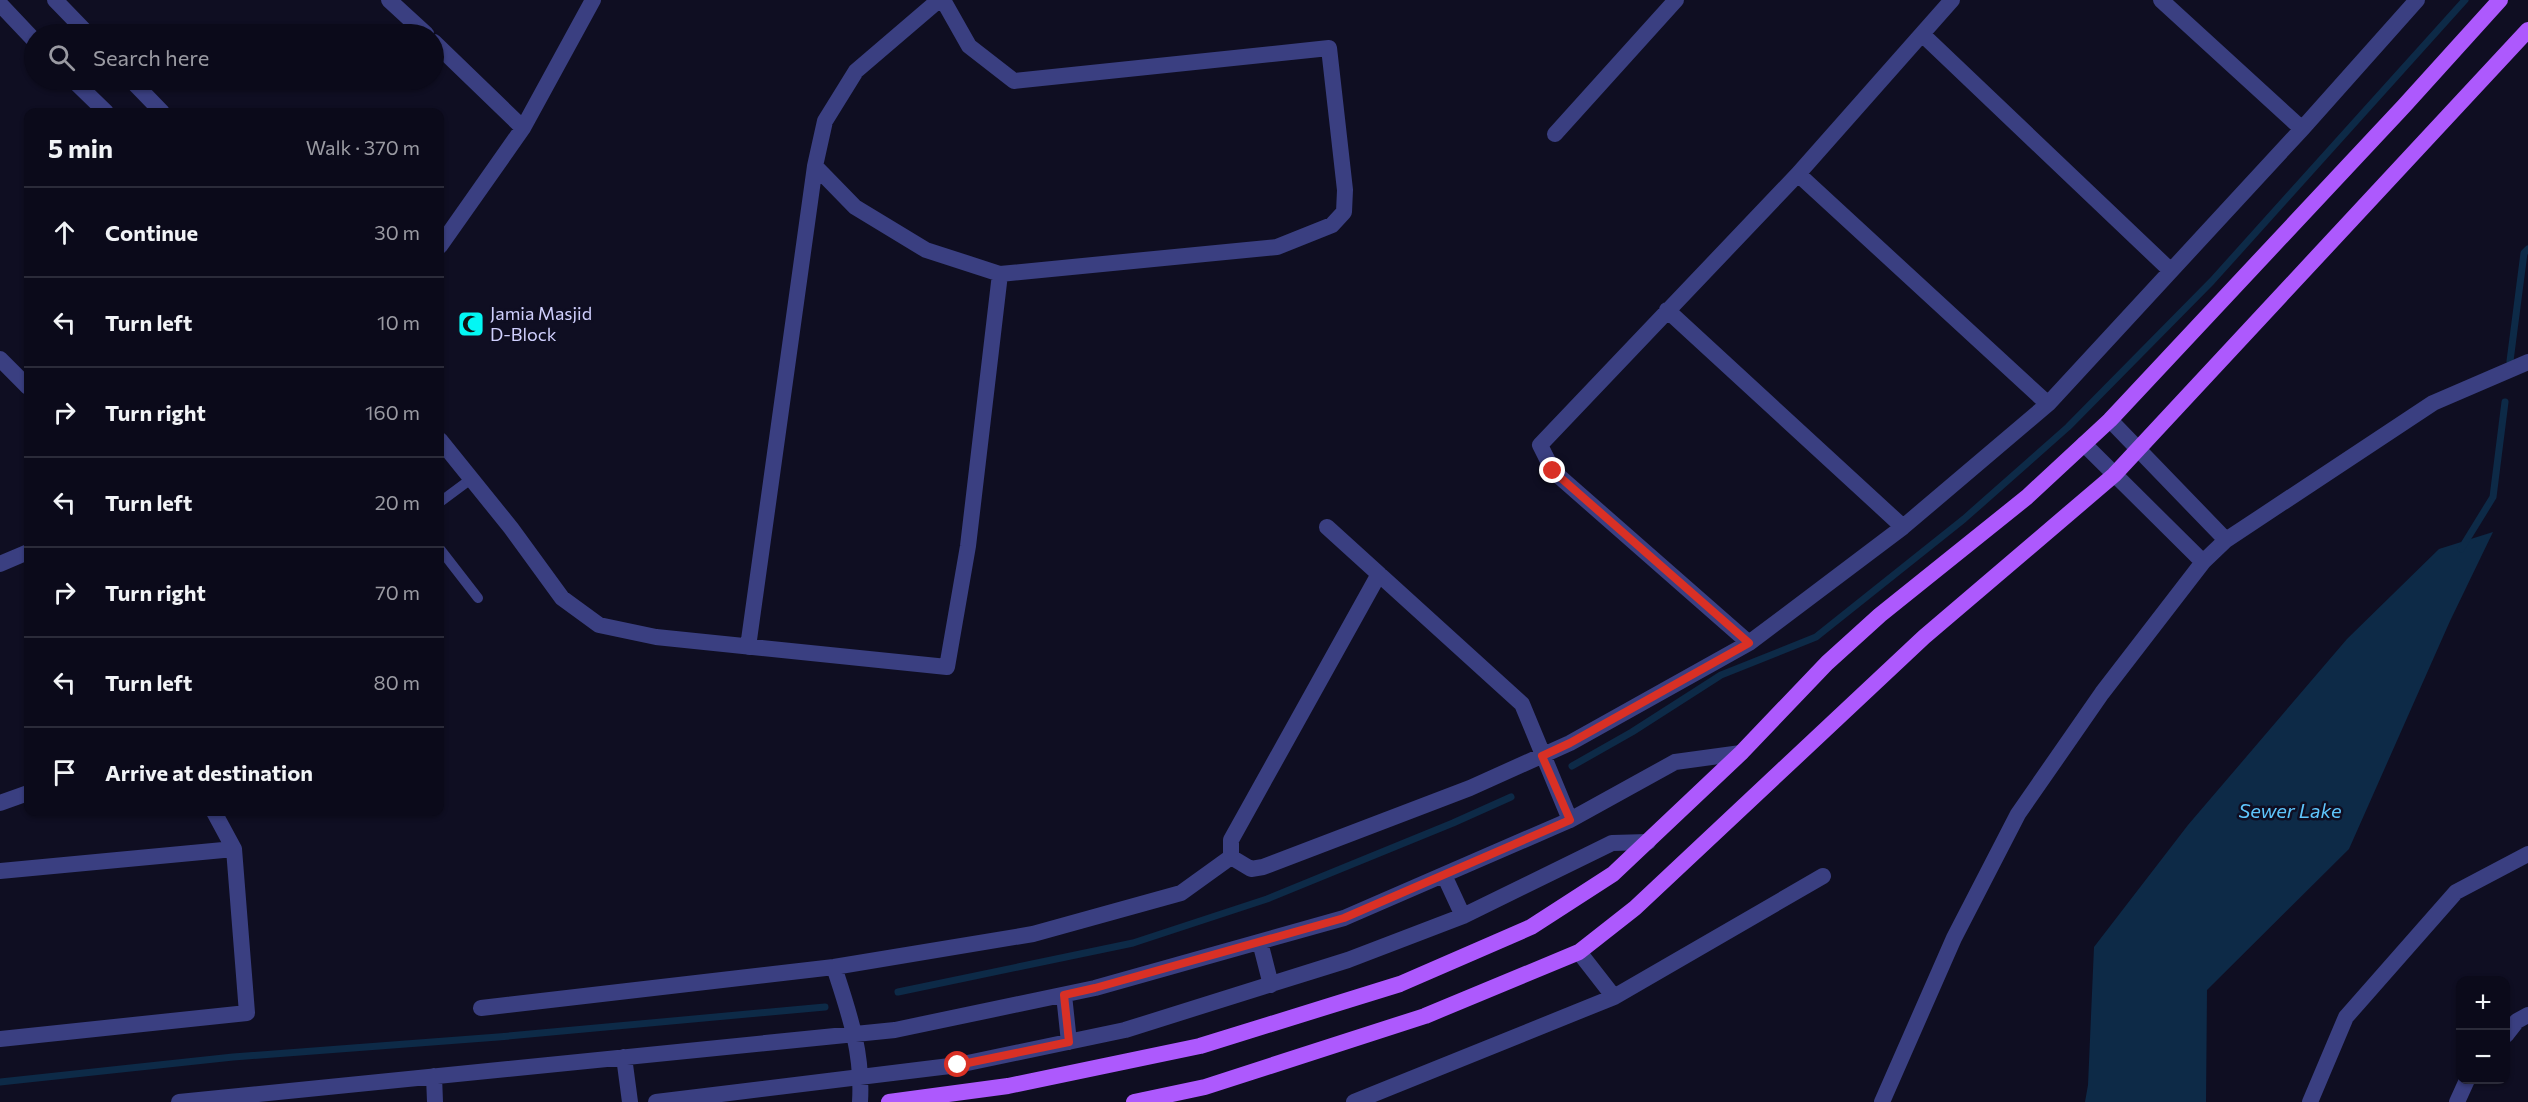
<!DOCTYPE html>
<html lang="en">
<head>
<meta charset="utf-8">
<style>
  body { margin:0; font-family:Commissioner,sans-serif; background:#141323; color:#f1f3f6 }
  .controls { position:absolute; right:18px; bottom:18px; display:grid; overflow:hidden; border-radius:12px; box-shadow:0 2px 4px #0004 }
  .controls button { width:54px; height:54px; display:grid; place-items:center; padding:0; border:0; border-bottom:2px solid #2b2b39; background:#0b0a1a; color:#f1f3f6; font:30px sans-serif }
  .stop { position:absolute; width:18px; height:18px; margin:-14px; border:4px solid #d93025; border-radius:50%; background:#fff }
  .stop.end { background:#d93025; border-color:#fff; box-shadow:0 2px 6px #0008 }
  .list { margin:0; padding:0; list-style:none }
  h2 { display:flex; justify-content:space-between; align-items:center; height:78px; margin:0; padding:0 24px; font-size:26px }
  h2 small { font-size:20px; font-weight:400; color:#9a9aa2 }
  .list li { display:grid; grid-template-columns:39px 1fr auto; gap:18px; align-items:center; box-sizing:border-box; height:90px; padding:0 24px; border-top:2px solid #2b2b39 }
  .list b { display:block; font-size:22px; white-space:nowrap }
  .list em { font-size:20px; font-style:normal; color:#9a9aa2 }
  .icon { flex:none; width:33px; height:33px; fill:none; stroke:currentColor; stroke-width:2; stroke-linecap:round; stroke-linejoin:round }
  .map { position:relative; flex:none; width:2528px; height:1102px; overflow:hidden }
  .search { position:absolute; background:#0b0a1a; box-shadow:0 2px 4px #0004; left:24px; top:24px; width:420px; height:66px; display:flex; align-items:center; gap:15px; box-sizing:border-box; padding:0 21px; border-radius:33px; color:#9a9aa2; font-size:22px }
  .panel { position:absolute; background:#0b0a1a; box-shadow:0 2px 4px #0004; left:24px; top:108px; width:420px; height:708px; border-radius:12px }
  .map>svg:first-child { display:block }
</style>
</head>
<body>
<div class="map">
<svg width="2528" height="1102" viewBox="0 0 2528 1102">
  <rect width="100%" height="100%" fill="#0f0e22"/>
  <path fill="#0d2a47" d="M2493,532L2450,621L2349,849L2207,990L2206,1102H2085L2088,1085L2094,947L2188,825L2347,639L2439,549Z"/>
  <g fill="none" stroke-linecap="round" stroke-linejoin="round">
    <path stroke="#0d2a47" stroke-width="7" d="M2510,361L2524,253L2528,249
      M2461,549L2493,497L2505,402
      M1572,766L1632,732L1721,675L1816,637L1964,519L2068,427L2212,281L2465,0
      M898,992L1133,943L1267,899L1453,823L1511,797
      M0,1082L233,1057L498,1037L825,1007"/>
    <path stroke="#3a3f81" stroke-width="10" d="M440,502L471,479
      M440,549L478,598"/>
    <path stroke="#3a3f81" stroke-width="16" d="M389,0L426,34
      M939,0L856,71L825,121L815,166L855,207L926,250L1000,274L1277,247L1332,225L1344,212L1345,190L1329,48L1014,81L969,46L943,0
      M2161,0L2302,129
      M1922,34L2171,271
      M434,42L523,128
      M1555,134L1676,0
      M1798,174L2048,404
      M440,246L523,128L593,0
      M1667,310L1903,527
      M0,359L28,387
      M2110,420L2226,540
      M440,440L511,528L562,598L599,625L656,637L947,667L968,546L1000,274
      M2084,444L2203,562
      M1327,527L1522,704L1570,820L1675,762L1741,753
      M0,564L28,552
      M1749,643L1553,471L1540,445L1798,174L1952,0
      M748,647L815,166
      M0,803L28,793
      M1231,857L1251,869L1263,867L1470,788L1570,743L1749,643L1903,527L2048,404L2302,129L2417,0
      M1231,857V840L1379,574
      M0,871L234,849
      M1444,875L1463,916
      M1260,942L1271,985
      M1579,952L1614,997
      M834,967C849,1013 863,1052 860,1102
      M1064,995L1069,1042
      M481,1008L834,967L1033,934L1181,893L1231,857
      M2506,1035L2517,1021L2528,1015
      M0,1039L247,1013L234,849L214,812
      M624,1057L630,1102
      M434,1076L435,1102
      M179,1102L895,1030L1095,988L1344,918L1570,820
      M656,1102L958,1065L1125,1030L1348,960L1463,916L1612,843L1648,842
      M1354,1102L1614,997L1823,876
      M1882,1102L1954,938L2018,814L2102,693L2203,562L2226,540L2433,403L2528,362
      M2310,1102L2346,1017L2456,892L2528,854
      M2457,1102L2467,1080"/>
    <path stroke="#3a3f81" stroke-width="16" d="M55,0L88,34
      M0,4L34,40
      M73,80L106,112
      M131,80L162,112"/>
    <path stroke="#ad59fd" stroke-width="16" d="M889,1102L1008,1086L1200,1046L1400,984L1531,927L1613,874L1741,753L1827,663L1880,615L2027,497L2110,420L2404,106L2500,0
      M1134,1102L1205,1087L1425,1016L1579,952L1635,908L1924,637L2114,475L2528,30"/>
  </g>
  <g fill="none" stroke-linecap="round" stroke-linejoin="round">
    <path stroke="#d93025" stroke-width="8" d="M958,1065L1069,1042L1064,995L1095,988L1344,918L1570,820L1542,756L1570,743L1749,643L1553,471"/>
  </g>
  <defs>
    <symbol id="mosque-square" viewBox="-11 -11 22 22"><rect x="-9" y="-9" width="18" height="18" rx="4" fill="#03f7f4" stroke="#0f0e22"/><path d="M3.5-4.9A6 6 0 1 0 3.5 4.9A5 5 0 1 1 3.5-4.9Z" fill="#111"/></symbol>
  </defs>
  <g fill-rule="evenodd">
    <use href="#mosque-square" x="456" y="309" width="30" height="30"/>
  </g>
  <g text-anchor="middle" stroke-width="5" stroke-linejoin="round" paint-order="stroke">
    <g font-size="18" fill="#d0d0fe" stroke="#0f0e22" text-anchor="start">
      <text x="490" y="320">Jamia Masjid<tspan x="490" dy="21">D-Block</tspan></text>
    </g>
    <g font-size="20" font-style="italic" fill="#5fc6fd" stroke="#0f0e22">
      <text x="2290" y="818">Sewer Lake</text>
    </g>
  </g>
</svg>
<div class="controls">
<button>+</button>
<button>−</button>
</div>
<div class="stop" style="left:958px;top:1065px"></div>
<div class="stop end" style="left:1553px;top:471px"></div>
<div class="search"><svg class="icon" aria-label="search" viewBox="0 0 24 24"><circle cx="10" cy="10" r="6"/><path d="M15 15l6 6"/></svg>Search here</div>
<section class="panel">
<h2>5 min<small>Walk · 370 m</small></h2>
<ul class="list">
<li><svg class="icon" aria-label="ahead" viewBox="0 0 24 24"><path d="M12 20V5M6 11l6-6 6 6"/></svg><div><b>Continue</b></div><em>30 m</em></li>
<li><svg class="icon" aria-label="left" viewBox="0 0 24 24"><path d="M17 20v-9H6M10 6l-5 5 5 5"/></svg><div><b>Turn left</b></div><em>10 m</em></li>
<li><svg class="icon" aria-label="right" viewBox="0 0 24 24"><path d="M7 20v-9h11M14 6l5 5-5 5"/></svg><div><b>Turn right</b></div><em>160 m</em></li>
<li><svg class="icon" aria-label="left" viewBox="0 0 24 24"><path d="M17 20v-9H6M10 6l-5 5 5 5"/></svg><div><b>Turn left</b></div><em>20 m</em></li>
<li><svg class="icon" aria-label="right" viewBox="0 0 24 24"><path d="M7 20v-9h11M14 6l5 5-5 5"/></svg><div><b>Turn right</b></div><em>70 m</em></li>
<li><svg class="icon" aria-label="left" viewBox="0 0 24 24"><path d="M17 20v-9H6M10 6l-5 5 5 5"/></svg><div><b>Turn left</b></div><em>80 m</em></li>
<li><svg class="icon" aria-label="arrive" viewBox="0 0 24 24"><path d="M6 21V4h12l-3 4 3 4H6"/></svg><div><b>Arrive at destination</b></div></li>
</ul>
</section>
</div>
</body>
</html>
